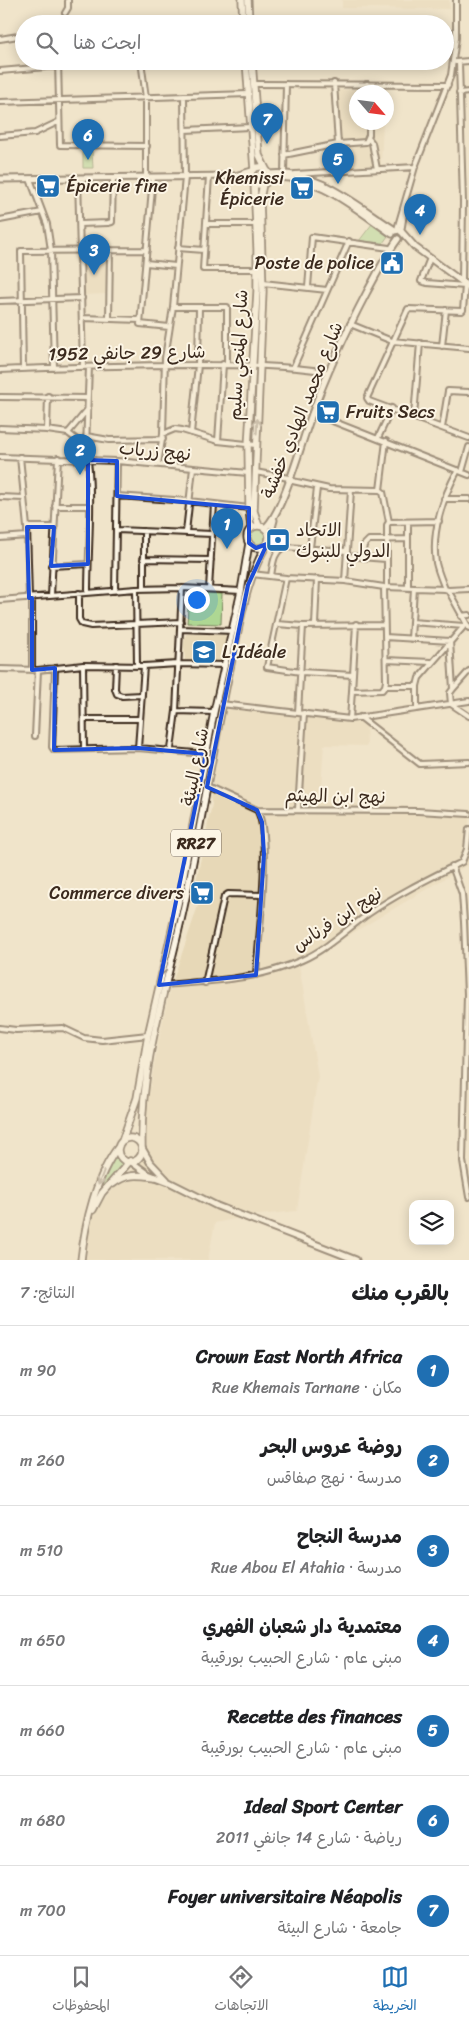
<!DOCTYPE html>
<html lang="ar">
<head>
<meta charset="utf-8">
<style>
  body { margin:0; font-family:Sriracha,"Playpen Sans Arabic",sans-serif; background:#f6f6f6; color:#202124; direction:rtl }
  .controls { position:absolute; right:15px; bottom:15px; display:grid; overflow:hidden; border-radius:10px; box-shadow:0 2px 12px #0003 }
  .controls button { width:45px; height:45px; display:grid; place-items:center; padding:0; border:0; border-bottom:1px solid #e0e0e0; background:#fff; color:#202124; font:25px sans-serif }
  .compass { position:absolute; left:349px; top:85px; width:45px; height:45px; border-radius:50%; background:#fff; box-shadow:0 2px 12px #0003; rotate:118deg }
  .you { position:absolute; left:196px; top:599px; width:18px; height:18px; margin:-12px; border:4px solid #fff; border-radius:50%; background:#1a73e8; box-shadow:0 0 0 8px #1a73e833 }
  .badge { display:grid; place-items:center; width:32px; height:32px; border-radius:50%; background:#1f6fb2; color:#fff; font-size:16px; font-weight:700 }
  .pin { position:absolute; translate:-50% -41px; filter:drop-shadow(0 1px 2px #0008) }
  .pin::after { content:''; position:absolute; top:26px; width:18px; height:15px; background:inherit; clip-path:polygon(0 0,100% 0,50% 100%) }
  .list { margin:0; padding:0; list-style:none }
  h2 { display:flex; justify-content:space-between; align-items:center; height:65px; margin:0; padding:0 20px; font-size:21px }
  h2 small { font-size:16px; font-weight:400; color:#757577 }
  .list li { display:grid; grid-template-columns:32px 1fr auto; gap:15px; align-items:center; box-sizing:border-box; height:90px; padding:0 20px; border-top:1px solid #e0e0e0 }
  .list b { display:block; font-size:19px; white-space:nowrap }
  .list p { margin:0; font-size:16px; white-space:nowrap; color:#757577 }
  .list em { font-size:16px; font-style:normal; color:#757577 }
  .icon { flex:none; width:28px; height:28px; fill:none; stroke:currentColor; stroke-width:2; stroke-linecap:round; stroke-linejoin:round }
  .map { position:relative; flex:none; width:469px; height:1260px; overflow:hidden; direction:ltr }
  .search { position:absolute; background:#fff; box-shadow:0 2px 12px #0003; left:15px; right:15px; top:15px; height:55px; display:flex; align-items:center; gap:12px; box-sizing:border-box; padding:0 18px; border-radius:28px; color:#757577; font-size:19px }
  .sheet { height:695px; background:#fff }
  nav { display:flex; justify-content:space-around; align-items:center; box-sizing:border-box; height:70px; border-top:1px solid #e0e0e0; background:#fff; font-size:14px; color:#757577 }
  nav a { display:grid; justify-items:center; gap:2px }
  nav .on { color:#1f6fb2 }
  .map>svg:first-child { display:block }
</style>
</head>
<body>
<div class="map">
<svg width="469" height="1260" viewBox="0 0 469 1260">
  <rect width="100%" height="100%" fill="#f0e4ca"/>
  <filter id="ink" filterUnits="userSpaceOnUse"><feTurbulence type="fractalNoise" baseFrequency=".02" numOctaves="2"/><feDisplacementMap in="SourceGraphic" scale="10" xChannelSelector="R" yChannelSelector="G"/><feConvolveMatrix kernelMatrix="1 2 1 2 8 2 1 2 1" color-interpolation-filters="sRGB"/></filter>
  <g filter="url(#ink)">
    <path fill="#e7d8b7" d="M342,0H449L450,9L342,8Z
      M386,87L385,92H356V122L383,123L381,167L333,170L339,90Z
      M85,254H107V294L85,295Z
      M187,634L225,635L227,639L222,660L220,662L185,660L184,645L185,636Z
      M224,704L366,720L367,746L324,745L320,802L469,810V864L299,965L318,1076L297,1211L250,1216L215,1223L208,1260H86L91,1217L115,1185L147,1155L145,1116L158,1043L169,992L204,888L195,887L212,804L211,800Z"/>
    <path fill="#aed793" stroke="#748058" d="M92,151L93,168H83V152Z
      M372,224L388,236L383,243L359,241Z
      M250 537a8 8 0 1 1 16 0a8 8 0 1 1-16 0Z
      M189,592L222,594L221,624L187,623Z
      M116,1155L119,1160L127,1165L111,1179L99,1192Z"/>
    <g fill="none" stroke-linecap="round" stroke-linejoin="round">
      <defs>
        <path id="street" d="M65,13L68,8V0
          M91,24H118
          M0,39L24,35
          M58,61L60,145L147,146
          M141,61L146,98V177
          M456,62L469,61
          M459,62L463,202L462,281L465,286L463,310L462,311L408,309L367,398L369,401L469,438
          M0,71L58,66
          M334,83L338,144L366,142L369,135V122
          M254,84L448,85
          M367,84V92
          M459,93L469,92
          M0,102L248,94
          M185,130L250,127
          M0,136L35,133L58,122
          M369,139L372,143L377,169
          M284,155L338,144
          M284,173L286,84
          M295,174L415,167
          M209,176L203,269H257
          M153,177L140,324L169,327
          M78,178L83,367
          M30,179L47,224L51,250L54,368
          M0,220L42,212
          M80,224L108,223L112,222L113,177
          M206,224H256
          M397,229L415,167L451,75L456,38V0
          M401,232L405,208
          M178,248L204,250
          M430,258L421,281L427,283L465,286
          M146,263L176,266
          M263,283L327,290
          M308,287L312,237L389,248
          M0,301L82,298
          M173,307H227V364
          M83,318L140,320
          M109,319L110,250
          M350,324L392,341L469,348
          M442,346L446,310
          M294,366L349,241
          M23,369L21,251L147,250
          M0,370C65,367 130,365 195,365C240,365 284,365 328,372
          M48,396L47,430L68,433L86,447
          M0,397L88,398
          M312,413L469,475
          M414,416L420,343
          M0,428L47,430
          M442,428L448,391L469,392
          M68,433L88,409
          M191,433L198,365L199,307
          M163,434L175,429L182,430L218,441L256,445
          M86,436L109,440L163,439
          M378,438L392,408
          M218,441L223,364
          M0,457L117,461L248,473
          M20,457L27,527L29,598
          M158,464L163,434L165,358L173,307L185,177L184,96
          M458,470C443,497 431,532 436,563C438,572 442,581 445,589L448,590L469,628
          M255,472L289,478
          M462,472L469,447
          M288,480L329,489L380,490L383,492L389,522L439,521
          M380,490L386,441
          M117,496L189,501L249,508
          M0,497L24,498
          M444,499H469
          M55,506H89
          M408,522V588
          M27,527H54
          M117,530L212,534
          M144,531V589
          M186,532L193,468
          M0,538L27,536
          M310,548L317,488
          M347,556L386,559
          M362,557L364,545L369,540L408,539
          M143,559L211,560
          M51,566L88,564
          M252,574L286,578L345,581L384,587L445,589
          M271,576C273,565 273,551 285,547L347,551
          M286,578L267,667L301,672L353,675
          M345,581L351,490
          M387,587V525L389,522
          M136,589L137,666
          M209,589L214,504
          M448,590L469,589
          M115,591L117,461
          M88,592C88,548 94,489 86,447L89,367
          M79,593V619L82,624L91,626L181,622
          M51,596L58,458
          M32,598V670
          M0,600L136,589L182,588L241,591
          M461,616L469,615
          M412,622L464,626
          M277,624L303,626L384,625
          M356,624L352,691L382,690L385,686L386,681L384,587
          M315,625L317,579
          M181,629L233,631
          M385,637L450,641L453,689L450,693L451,704L469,716
          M411,639L414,588
          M386,660L431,662
          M83,665L84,749
          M116,665L115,689L117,694L122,696L142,695
          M55,668L52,747L54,750L138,748L206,754
          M0,669L38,670L83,665L144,666L178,664L225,665
          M385,686H417
          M453,689L469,671
          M221,704L350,719L469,701
          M417,709V686L419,678L466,624
          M176,711L214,712
          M298,712L303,626
          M360,717L420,764L469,762
          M84,719H140
          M350,719L352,691
          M35,736L38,670
          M138,748L144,666
          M171,749L176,711L182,588
          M207,787L257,810L418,811L469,814
          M298,809L304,713
          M452,866L462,894L464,922L467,994L463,1161L469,1197
          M256,975C258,942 272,834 257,810
          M205,983L224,897L228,894L261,895
          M164,985C211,981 258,980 302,960C327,949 346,930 368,914C397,894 430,878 462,862L467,849L469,829
          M0,1028L16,1030L63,1028L84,1038L102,1040L148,1035"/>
        <path id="secondary" d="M269,174C316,168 358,207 395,230
          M235,176L252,171
          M268,178C314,171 357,210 392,234
          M0,179L234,176L253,181
          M394,231L400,230L415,247L469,287
          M263,527H266C284,510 302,440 312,414C327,372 346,332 367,292C377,274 386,255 398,239
          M269,539L274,520
          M142,1148L150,1162L167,1180
          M130,1161L148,1174L169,1182L217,1206L356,1260"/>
        <path id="primary" d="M242,0L243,24
          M248,0L249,24
          M246,61L254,170
          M252,61L259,155L266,169
          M251 176a9 9 0 1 1 18 0a9 9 0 1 1-18 0Z
          M247 537a11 11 0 1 1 22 0a11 11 0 1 1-22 0Z
          M259,526L254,511L263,291L260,199L263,184
          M251,529L249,508L248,447L257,291V249L254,182
          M118 1150a12 12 0 1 1 24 0a12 12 0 1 1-24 0Z
          M122,1141L137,1098L148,1035L180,895L214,712L241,591L249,543
          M142,1146C140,1060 169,981 186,897C202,818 215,738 232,659C241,619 246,580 267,544
          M113,1184C126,1173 139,1175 155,1177
          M93,1210L102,1193L130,1161
          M81,1260C85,1223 96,1175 119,1146"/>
      </defs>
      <use href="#street" stroke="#3b2a1e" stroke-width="8"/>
      <use href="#secondary" stroke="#3b2a1e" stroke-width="9"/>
      <use href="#primary" stroke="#3b2a1e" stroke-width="9"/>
      <use href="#street" stroke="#fcf5e5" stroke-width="4"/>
      <use href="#secondary" stroke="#fcf5e5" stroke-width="5"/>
      <use href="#primary" stroke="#fcf5e5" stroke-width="5.5"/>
    </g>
    <defs><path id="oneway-shaft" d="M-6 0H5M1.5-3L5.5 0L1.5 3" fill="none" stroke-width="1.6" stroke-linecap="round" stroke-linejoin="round" transform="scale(1.25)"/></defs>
    <g stroke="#9c9082">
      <use href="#oneway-shaft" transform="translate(257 426) rotate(-87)"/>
      <use href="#oneway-shaft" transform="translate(163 968) rotate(104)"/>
      <use href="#oneway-shaft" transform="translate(101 1178) rotate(111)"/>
    </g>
  </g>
  <path d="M0 0H469V1260H0ZM88,460L117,461V496L249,508V543L256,548L267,544L248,585L207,787L257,810L262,822L264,854L256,975L159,985L206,754L138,748L54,750L55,668L32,670V598H29L27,527H54L51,566L88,564Z" fill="#f0e4ca" fill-opacity=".55" fill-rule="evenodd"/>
  <path fill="none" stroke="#1d4ed8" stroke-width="4" stroke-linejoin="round" d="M88,460L117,461V496L249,508V543L256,548L267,544L248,585L207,787L257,810L262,822L264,854L256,975L159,985L206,754L138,748L54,750L55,668L32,670V598H29L27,527H54L51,566L88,564Z"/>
  <defs>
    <symbol id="supermarket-square" viewBox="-11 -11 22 22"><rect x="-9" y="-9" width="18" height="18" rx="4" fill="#1f6fb2" stroke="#fcf5e5"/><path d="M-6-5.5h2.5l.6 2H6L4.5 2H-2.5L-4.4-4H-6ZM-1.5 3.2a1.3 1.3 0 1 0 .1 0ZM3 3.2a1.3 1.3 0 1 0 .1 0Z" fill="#fff"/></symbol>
    <symbol id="civic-square" viewBox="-11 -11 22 22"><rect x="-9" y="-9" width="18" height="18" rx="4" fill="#1f6fb2" stroke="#fcf5e5"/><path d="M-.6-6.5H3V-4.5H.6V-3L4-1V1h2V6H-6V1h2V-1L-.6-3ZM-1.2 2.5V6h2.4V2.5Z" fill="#fff"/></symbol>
    <symbol id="bank-square" viewBox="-11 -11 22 22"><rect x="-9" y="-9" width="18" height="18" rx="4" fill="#1f6fb2" stroke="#fcf5e5"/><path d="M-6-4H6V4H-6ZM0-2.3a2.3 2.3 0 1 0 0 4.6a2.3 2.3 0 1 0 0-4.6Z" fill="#fff"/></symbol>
    <symbol id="university-square" viewBox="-11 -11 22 22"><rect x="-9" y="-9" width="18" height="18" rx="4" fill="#1f6fb2" stroke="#fcf5e5"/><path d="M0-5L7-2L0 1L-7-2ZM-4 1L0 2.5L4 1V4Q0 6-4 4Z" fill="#fff"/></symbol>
  </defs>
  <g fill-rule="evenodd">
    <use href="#supermarket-square" x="34" y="172" width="28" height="28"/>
    <use href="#supermarket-square" x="288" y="174" width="28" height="28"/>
    <use href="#civic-square" x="378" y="249" width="28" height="28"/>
    <use href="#supermarket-square" x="314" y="398" width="28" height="28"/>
    <use href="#bank-square" x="264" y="526" width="28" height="28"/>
    <use href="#university-square" x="190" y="638" width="28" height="28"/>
    <use href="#supermarket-square" x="188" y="879" width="28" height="28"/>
  </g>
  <g text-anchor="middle" stroke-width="4" stroke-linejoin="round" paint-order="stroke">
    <rect fill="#fcf5e5" stroke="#75675a" stroke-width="1" x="171" y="829.5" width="50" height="27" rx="4"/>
    <g font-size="16" font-weight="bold" fill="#3b2a1e">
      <text x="196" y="849">RR27</text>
    </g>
    <g font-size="18" fill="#3b2a1e" stroke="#fcf5e5" text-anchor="start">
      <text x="284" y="184" text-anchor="end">Khemissi<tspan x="284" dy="21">Épicerie</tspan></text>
      <text x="66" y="192">Épicerie fine</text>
      <text x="374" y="269" text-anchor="end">Poste de police</text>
      <text x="346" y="418">Fruits Secs</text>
      <text x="296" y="536">الاتحاد<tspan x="296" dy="21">الدولي للبنوك</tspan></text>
      <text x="222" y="658">L'Idéale</text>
      <text x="184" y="899" text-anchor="end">Commerce divers</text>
    </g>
    <g font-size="18" fill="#3b2a1e" stroke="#fcf5e5">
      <text transform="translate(127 353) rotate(-1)" y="6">شارع 29 جانفي 1952</text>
      <text transform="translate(238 355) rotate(-87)" y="6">شارع المنجي سليم</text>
      <text transform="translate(302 410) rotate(-68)" y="6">شارع محمد الهادي خفشة</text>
      <text transform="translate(155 451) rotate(5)" y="6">نهج زرياب</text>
      <text transform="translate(195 767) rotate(-79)" y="6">شارع البيئة</text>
      <text transform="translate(335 796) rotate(1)" y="6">نهج ابن الهيثم</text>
      <text transform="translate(337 919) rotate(-33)" y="6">نهج ابن فرناس</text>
    </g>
  </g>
</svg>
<div class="controls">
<button><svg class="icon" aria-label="layers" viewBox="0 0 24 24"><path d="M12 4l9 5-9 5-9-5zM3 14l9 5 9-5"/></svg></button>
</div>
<svg class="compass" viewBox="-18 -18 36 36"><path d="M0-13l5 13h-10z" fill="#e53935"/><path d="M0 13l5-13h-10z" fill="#757577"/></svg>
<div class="you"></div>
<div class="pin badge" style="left:227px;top:549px">1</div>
<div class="pin badge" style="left:80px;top:475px">2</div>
<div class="pin badge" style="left:94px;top:275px">3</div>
<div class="pin badge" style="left:420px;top:235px">4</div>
<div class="pin badge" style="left:338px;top:184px">5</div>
<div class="pin badge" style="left:88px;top:160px">6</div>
<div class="pin badge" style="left:267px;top:144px">7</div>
<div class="search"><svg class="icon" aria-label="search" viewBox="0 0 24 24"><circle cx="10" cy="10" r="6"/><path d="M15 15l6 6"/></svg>ابحث هنا</div>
</div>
<section class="sheet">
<h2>بالقرب منك<small>النتائج: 7</small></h2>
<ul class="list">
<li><span class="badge">1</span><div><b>Crown East North Africa</b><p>مكان · Rue Khemais Tarnane</p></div><em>90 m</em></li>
<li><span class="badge">2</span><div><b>روضة عروس البحر</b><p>مدرسة · نهج صفاقس</p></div><em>260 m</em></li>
<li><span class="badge">3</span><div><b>مدرسة النجاح</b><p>مدرسة · Rue Abou El Atahia</p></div><em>510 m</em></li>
<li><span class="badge">4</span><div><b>معتمدية دار شعبان الفهري</b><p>مبنى عام · شارع الحبيب بورقيبة</p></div><em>650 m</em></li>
<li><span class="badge">5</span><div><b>Recette des finances</b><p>مبنى عام · شارع الحبيب بورقيبة</p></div><em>660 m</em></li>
<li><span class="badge">6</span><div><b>Ideal Sport Center</b><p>رياضة · شارع 14 جانفي 2011</p></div><em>680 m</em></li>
<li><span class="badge">7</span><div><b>Foyer universitaire Néapolis</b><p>جامعة · شارع البيئة</p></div><em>700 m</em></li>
</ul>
</section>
<nav>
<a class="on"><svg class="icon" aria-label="map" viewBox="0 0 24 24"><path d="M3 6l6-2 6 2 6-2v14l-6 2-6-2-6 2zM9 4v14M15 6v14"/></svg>الخريطة</a>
<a><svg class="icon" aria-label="directions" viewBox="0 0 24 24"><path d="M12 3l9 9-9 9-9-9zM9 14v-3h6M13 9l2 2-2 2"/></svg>الاتجاهات</a>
<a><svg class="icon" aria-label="saved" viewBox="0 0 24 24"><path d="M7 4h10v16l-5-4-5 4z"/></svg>المحفوظات</a>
</nav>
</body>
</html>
